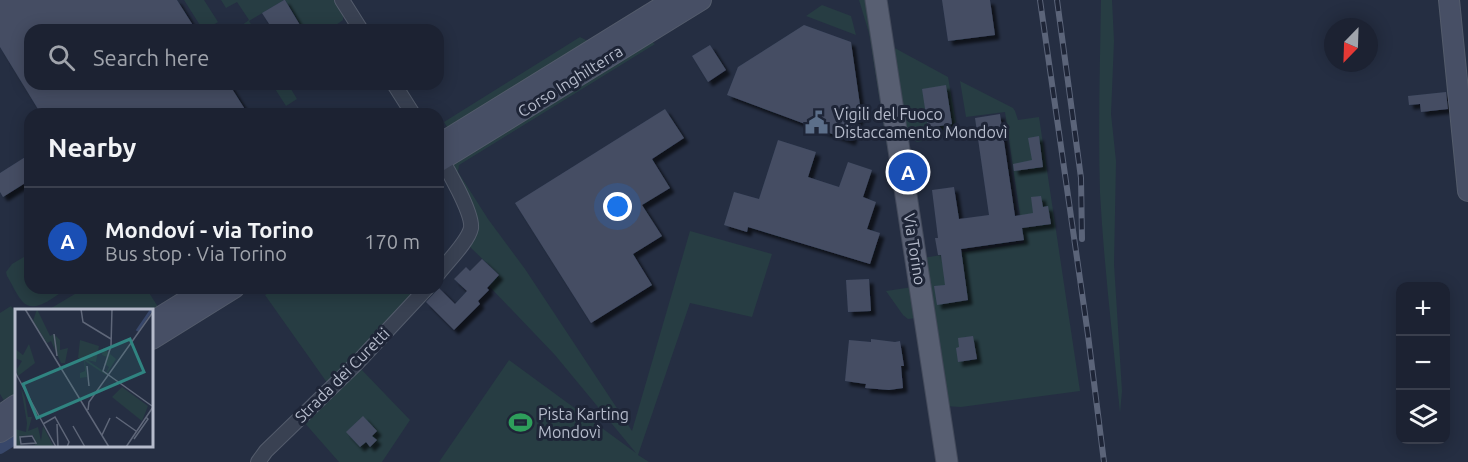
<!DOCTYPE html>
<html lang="en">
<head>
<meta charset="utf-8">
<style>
  body { margin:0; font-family:Ubuntu,sans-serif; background:#252a3a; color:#f1f3f6 }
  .controls { position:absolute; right:18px; bottom:18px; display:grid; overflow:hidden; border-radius:12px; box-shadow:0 3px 15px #0003 }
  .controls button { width:54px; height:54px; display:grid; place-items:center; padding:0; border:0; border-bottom:2px solid #3a3f4d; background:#1c2232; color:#f1f3f6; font:30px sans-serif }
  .compass { position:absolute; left:1324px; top:18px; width:54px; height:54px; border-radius:50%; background:#1c2232; box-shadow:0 3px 15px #0003; rotate:203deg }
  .you { position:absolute; left:618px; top:207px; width:21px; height:21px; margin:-15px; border:4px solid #fff; border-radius:50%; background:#1a73e8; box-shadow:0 0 0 9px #1a73e833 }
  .badge { display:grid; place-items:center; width:39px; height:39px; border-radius:50%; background:#8ca9fc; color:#fff; font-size:20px; font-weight:700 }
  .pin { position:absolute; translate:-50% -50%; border:3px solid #fff; box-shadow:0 2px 6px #0006 }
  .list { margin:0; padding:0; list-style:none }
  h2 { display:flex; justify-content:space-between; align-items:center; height:78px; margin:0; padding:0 24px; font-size:26px }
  h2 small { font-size:20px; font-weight:400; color:#a0a4ac }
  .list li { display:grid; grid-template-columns:39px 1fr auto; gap:18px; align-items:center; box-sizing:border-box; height:108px; padding:0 24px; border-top:2px solid #3a3f4d }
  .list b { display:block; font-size:22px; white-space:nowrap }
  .list p { margin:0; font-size:20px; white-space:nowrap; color:#a0a4ac }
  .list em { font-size:20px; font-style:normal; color:#a0a4ac }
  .icon { flex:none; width:33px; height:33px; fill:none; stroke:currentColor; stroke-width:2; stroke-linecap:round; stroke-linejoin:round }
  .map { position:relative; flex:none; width:1468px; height:462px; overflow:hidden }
  .search { position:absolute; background:#1c2232; box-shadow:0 3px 15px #0003; left:24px; top:24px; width:420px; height:66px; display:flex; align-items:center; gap:15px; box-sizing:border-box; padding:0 21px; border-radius:18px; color:#a0a4ac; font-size:22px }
  .panel { position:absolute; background:#1c2232; box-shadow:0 3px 15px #0003; left:24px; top:108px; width:420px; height:186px; border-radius:18px }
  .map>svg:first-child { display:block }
</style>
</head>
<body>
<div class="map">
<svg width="1468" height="462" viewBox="0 0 1468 462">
  <defs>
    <filter id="shadow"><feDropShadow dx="4.5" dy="4.5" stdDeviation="1.5" flood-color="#0009"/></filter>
  </defs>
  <rect width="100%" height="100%" fill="#252e42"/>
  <path fill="#273d43" d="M184,0H204L218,22L205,30H203Z
    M221,0H284L249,21L255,30H239L238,28L249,20L237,2L226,8Z
    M285,0H334L343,16V20L336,25L339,30H303Z
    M859,0H867L893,153H888L869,33Z
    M1101,0H1112L1114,41L1111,114L1116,161L1114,264L1122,391L1120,413C1113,340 1104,266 1100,193C1098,129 1100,64 1101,0Z
    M822,5L851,16L856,35L806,16Z
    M580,37L592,43L450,132L444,122Z
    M651,41L655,44L459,165L458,172L488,219L525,269L632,431L690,231L772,254L752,317L690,303L638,455L649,462H439L509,360L636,453L555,355L489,286L499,275L467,244L472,235L453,168L455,161Z
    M891,46L948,77L957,129L954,135L917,142L904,134Z
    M960,81L1013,108L1015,111L1018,120L1039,117L1080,391L961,407L944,406L922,258L1024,243L1005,112L966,117Z
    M272,84H288L297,99L286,106Z
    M29,254L30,256V288H68C56,295 34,316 22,301C16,294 12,284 7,276L6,272L12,264Z
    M913,287L917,318L908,319L903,315L886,291Z
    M85,288H146L160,310L152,315V310H48Z
    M276,288H412L416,293L328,384L265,295Z
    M11,306L16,313V398L6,404L0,394V313Z
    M359,367L410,420L382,462H339L303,421Z"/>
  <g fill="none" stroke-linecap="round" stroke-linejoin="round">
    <path stroke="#38476a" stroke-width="12" d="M0,448L16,438"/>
  </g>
  <path fill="#444d64" filter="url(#shadow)" d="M0,0H177L196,30H30V84H229L248,114H41L0,47Z
    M284,0H285L303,30H273L262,13Z
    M942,0H990L995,35L948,41Z
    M804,25L851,42L861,112L851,141L727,95L738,67Z
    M710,45L726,70L708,82L692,56Z
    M946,85L952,124L928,128L922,89Z
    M1446,92L1448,109L1421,112L1420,104L1409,105L1408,96Z
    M665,109L684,138L652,159L670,188L642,205L662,236L633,254L652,285L591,323L515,203Z
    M1000,114L1015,216L1033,213L1031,197L1041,196L1043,207L1048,206L1051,224L1022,228L1024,240L961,249L968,300L937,305L934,286L945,285L941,255H938L935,238H938L932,190L954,187L959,219L989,215L975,118Z
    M1039,136L1043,167L1014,171L1013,164L1032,160L1028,138Z
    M778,140L816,152L808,177L839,187L848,162L872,170L863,197L876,202L867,229L880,233L870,264L748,227L747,232L724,225L734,192L759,199Z
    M30,154V180L3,197L0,192V173Z
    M482,259L499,275L487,288L489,290L478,301L480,304L454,330L426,302L439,288L455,304L467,291L454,279L466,267L470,271Z
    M869,279L871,311L848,312L846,280Z
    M973,336L977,359L958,362L956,348L959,347L958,338Z
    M871,339L895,342L900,341L904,366H901L903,388L889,390L865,388L866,384L845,381L849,340L871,342Z
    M363,416L377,431L372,436L377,440L370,447L366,442L360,447L346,432Z"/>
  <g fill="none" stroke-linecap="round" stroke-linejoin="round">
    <defs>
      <path id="street" d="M342,0L361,30
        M394,84L413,114
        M438,154C447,168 473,213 471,228C468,242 447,262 438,274
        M258,462L266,451L357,363L427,288"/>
      <path id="secondary" d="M1449,0L1468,191
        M438,145L673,0
        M438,162L701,0
        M152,322L207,288
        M152,339L234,288
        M0,416L16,405
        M0,432L16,422"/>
      <path id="primary" d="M876,0L947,462"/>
    </defs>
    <use href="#street" stroke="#545c6c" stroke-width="16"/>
    <use href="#secondary" stroke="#545c6c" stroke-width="22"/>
    <use href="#primary" stroke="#434a5b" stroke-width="23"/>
    <use href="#street" stroke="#394152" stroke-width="14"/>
    <use href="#secondary" stroke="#474f65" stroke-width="20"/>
    <use href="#primary" stroke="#585f72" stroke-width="21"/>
    <defs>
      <path id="rail" d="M1040,0L1088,335L1104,462
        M1057,0L1081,178L1082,239"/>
    </defs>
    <use href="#rail" stroke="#5b6479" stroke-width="6"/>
    <use href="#rail" stroke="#1e2537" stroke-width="4" stroke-dasharray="11" stroke-linecap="butt"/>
  </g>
  <defs>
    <symbol id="civic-bare" viewBox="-9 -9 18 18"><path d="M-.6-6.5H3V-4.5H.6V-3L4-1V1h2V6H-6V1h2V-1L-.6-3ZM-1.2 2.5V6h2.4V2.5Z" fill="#5c6f8a" stroke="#1e2537" stroke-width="2.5" paint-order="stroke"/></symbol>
    <symbol id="stadium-bare" viewBox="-9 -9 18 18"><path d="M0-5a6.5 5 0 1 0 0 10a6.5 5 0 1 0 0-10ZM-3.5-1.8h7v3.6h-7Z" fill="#2e9e5b" stroke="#1e2537" stroke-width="2.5" paint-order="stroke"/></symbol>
  </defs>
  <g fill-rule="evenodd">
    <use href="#civic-bare" x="800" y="106" width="33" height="33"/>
    <use href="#stadium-bare" x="504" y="406" width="33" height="33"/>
  </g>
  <g text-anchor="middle" stroke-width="6" stroke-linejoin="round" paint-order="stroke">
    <g font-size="16" fill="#b6bccc" stroke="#1e2537">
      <text transform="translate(570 81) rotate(-32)" y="6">Corso Inghilterra</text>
      <text transform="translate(915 249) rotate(81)" y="6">Via Torino</text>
      <text transform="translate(342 375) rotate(-45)" y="6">Strada dei Curetti</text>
    </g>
    <g font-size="16" fill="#b6bccc" stroke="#1e2537" text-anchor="start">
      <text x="834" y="120">Vigili del Fuoco<tspan x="834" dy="18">Distaccamento Mondovì</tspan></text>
      <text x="538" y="420">Pista Karting<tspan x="538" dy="18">Mondovì</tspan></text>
    </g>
  </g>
  <g transform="translate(15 309)">
    <rect width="138" height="138" fill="#252e42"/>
    <path d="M22,0L35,27L39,25L45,31V41L53,39L50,54H46L36,32L32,34L18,12ZM65,31L84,37L81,53L72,51L91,64L94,58L90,55L92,48L87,46L88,39L101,50L91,66L70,52L72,68L65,69V64L70,62L69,50L63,49ZM14,35L20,54L3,67L0,54L2,60L7,52L0,49V40L8,46ZM107,78L133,97L127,112L97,88ZM6,79L10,89L13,108H17L13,122L23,118L26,132L28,117L39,138L17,137L20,136L18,126L5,127V136L14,138H0V120L11,123L12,114Z" fill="#273d43"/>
    <path fill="none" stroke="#38476a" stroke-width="3" d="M122,22L137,0"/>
    <path fill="none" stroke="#5f6779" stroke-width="1.5" d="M10,0L94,138M66,0L68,13L96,30M97,0L96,37L88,62L137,97M39,25L42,47M72,57L74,77M0,63L41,138M73,101L74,93L138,3M101,108L121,122M28,115L40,108L54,133L52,138M42,115L43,138M58,117L70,138M87,126L95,109M17,127L21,134L6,135L5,128ZM119,130L133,110L131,108M111,138L138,98"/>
    <path fill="#308481" fill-opacity="0.15" stroke="#308481" stroke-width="3" d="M115,30L129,63L22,109L8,75Z"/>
    <rect width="138" height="138" fill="none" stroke="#b6bccc" stroke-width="3"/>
  </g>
</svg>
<div class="controls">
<button>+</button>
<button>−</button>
<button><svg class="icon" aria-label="layers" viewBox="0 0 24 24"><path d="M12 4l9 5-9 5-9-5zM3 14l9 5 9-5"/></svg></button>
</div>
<svg class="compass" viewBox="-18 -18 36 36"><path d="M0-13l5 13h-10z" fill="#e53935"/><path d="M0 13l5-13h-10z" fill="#a0a4ac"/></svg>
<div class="you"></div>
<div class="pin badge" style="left:908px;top:172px;background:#1a4fb4">A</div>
<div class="search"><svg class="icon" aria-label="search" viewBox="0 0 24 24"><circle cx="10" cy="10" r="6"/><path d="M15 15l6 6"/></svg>Search here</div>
<section class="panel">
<h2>Nearby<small></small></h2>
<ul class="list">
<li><span class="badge" style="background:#1a4fb4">A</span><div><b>Mondoví - via Torino</b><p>Bus stop · Via Torino</p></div><em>170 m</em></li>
</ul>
</section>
</div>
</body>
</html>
